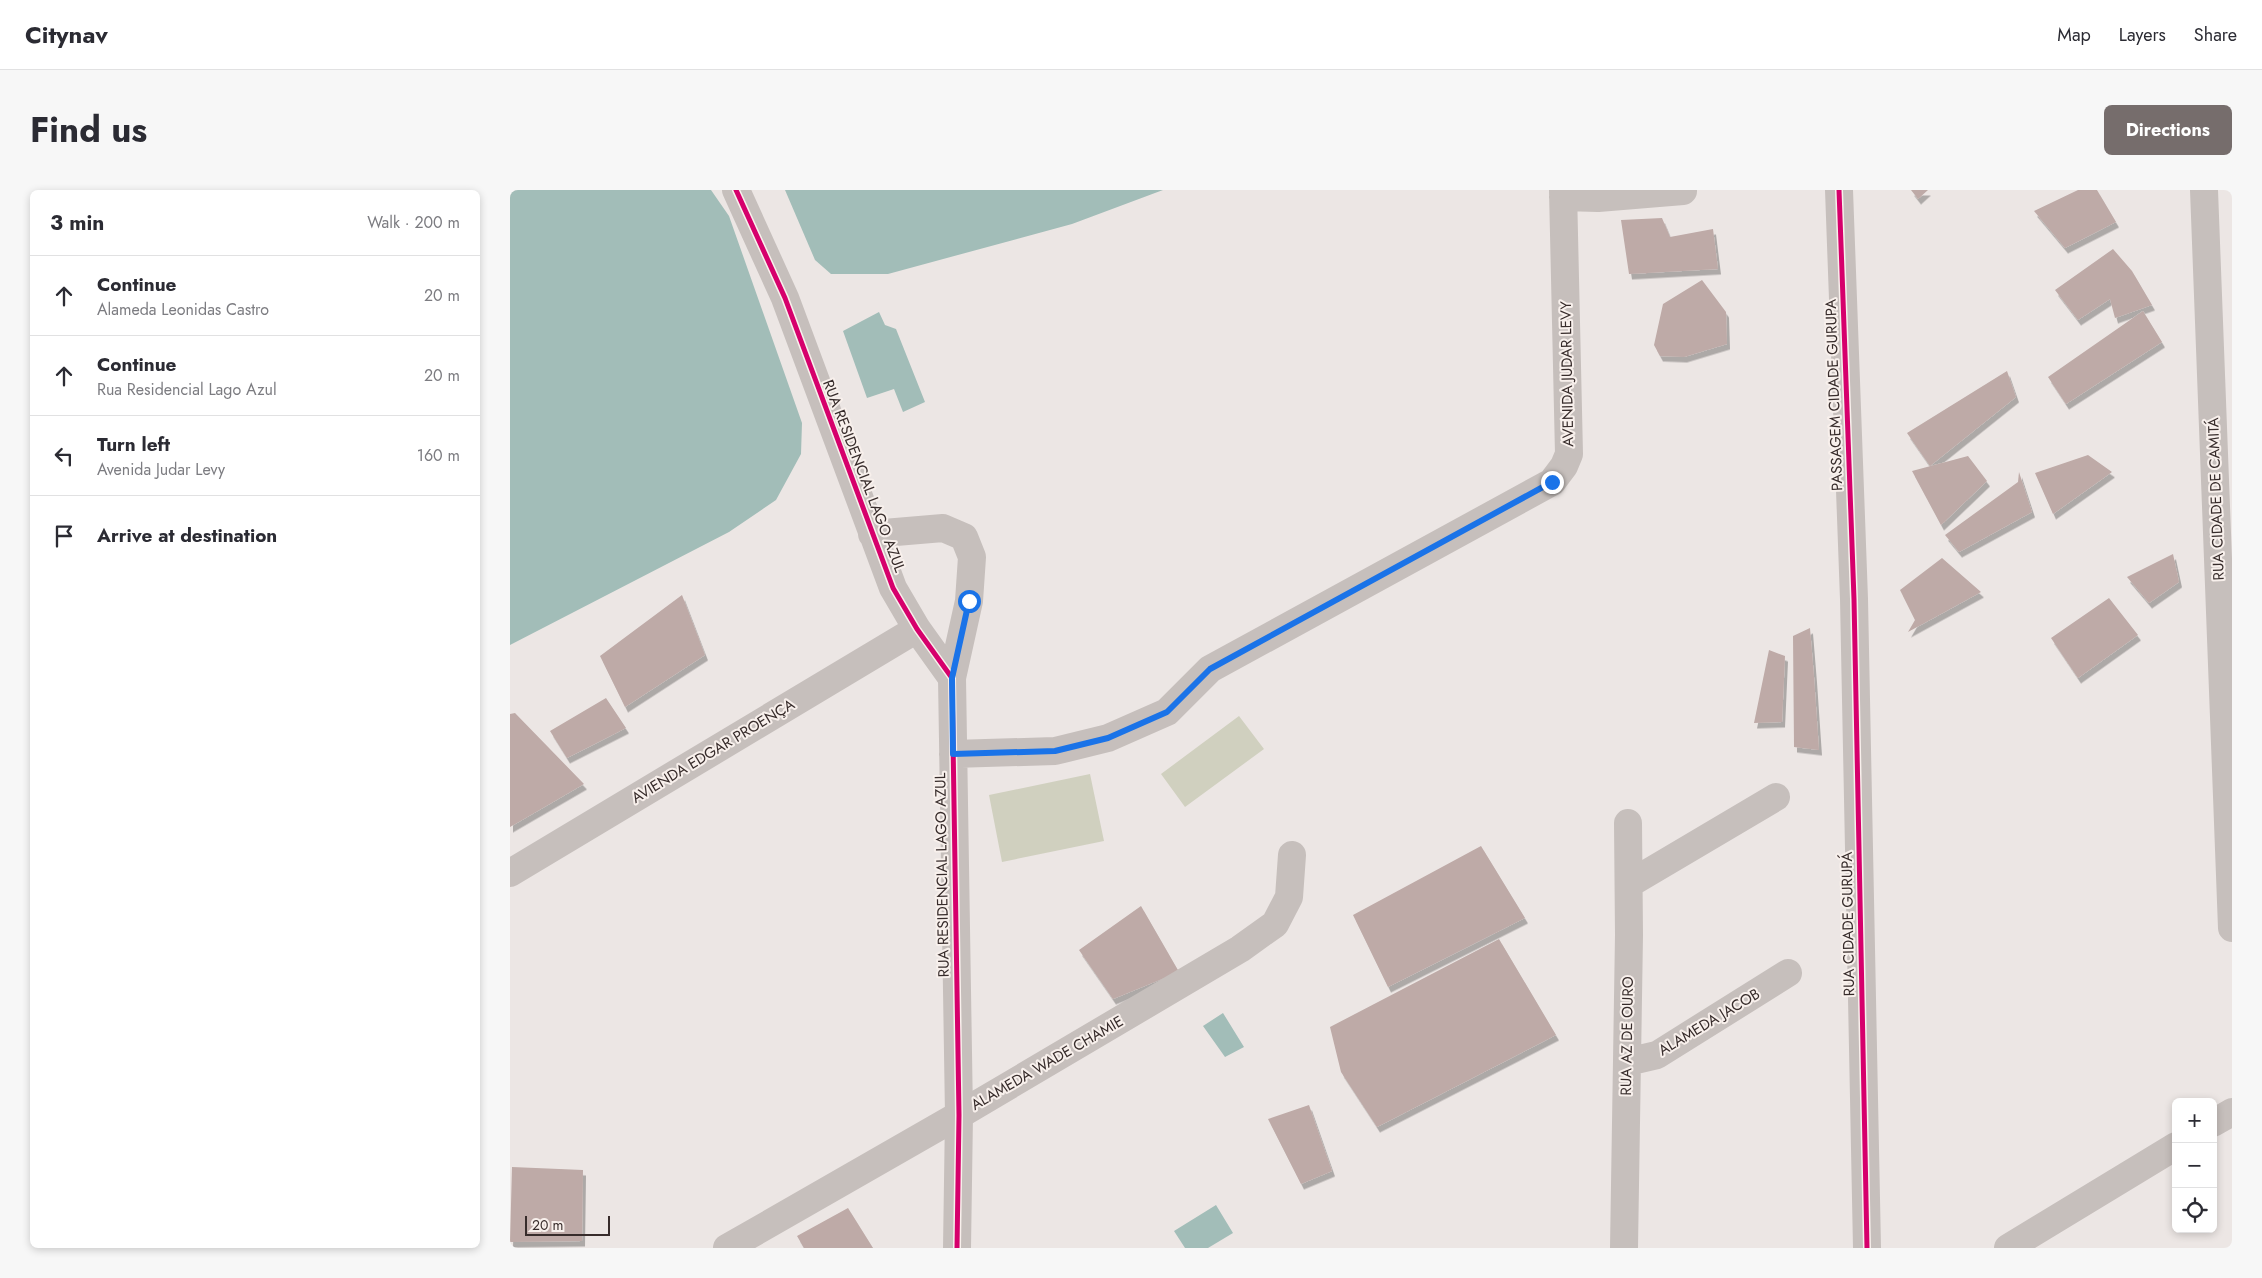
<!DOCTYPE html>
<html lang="en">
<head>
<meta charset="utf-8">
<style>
  body { margin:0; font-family:Jost,sans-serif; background:#f7f7f7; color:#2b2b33 }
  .controls { position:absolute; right:15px; bottom:15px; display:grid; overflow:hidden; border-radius:8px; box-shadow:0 2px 8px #0003 }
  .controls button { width:45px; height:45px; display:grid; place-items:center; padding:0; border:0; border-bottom:1px solid #e1e1e2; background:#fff; color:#2b2b33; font:25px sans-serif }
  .scale { position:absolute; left:15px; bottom:12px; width:85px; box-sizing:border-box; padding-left:5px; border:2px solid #372c2b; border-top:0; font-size:14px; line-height:18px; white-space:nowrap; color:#372c2b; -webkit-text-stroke:4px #f8f0ec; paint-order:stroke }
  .stop { position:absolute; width:15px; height:15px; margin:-11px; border:4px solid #1a73e8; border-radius:50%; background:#fff }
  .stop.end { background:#1a73e8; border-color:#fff; box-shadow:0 1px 5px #0008 }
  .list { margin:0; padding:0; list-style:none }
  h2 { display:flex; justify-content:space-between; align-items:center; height:65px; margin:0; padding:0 20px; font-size:21px }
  h2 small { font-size:16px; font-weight:400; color:#7c7c81 }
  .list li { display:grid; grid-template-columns:32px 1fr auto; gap:15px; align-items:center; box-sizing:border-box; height:80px; padding:0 20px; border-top:1px solid #e1e1e2 }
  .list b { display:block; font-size:19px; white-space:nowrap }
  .list p { margin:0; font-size:16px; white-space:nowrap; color:#7c7c81 }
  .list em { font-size:16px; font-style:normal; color:#7c7c81 }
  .icon { flex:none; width:28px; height:28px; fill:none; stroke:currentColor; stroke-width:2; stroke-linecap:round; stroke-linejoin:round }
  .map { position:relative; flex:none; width:1722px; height:1058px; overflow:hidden; border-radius:8px }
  header { display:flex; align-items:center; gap:30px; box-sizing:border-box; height:70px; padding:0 25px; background:#fff; border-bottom:1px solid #e1e1e2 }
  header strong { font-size:24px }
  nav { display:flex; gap:28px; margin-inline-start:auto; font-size:18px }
  .intro { display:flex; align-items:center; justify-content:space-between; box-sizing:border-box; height:120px; padding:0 30px }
  h1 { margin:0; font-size:35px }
  .button { padding:12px 22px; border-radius:8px; background:#766d6c; color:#fff; font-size:18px; font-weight:700 }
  main { display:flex; gap:30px; padding:0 30px }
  aside { flex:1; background:#fff; border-radius:8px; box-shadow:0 2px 8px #0003 }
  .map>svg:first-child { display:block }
</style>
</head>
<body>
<header>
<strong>Citynav</strong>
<nav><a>Map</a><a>Layers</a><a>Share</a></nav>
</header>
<div class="intro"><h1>Find us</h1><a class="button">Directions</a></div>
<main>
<aside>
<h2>3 min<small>Walk · 200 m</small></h2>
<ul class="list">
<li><svg class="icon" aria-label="ahead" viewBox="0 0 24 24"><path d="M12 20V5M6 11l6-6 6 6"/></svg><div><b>Continue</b><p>Alameda Leonidas Castro</p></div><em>20 m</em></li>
<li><svg class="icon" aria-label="ahead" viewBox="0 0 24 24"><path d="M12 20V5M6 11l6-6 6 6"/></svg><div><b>Continue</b><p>Rua Residencial Lago Azul</p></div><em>20 m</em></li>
<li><svg class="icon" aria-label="left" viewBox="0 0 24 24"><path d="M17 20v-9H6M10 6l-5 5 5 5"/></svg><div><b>Turn left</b><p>Avenida Judar Levy</p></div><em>160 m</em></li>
<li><svg class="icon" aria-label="arrive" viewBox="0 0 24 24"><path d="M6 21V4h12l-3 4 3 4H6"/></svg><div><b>Arrive at destination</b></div></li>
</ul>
</aside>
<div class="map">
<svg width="1722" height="1058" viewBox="0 0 1722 1058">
  <defs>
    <filter id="shadow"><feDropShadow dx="3" dy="5.5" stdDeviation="0" flood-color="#0004"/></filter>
  </defs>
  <rect width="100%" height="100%" fill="#ece6e4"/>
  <path fill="#d0d0bf" d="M729,526L754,559L675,617L651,584Z
    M580,584L594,651L492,672L479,605Z"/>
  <path fill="#a2bdb8" d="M0,0H201L219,26L292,233L291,264L266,310L219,342L0,455Z
    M275,0H653L562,34L378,84H321L305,70Z
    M369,122L375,135L386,139L415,212L393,222L384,199L357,208L333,141Z
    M713,823L734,857L715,867L693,836Z
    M706,1015L723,1043L698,1058H675L664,1041Z"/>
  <path fill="#beaaa7" filter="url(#shadow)" d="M1401,0H1418L1408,9Z
    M1568,0H1587L1606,32L1555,58L1524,21Z
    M1152,28L1160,47L1203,39L1208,79L1119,84L1111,30Z
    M1603,59L1622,81L1642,115L1605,128L1600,109L1568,130L1545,100Z
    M1192,90L1216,122L1217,154L1174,167L1150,166L1144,155L1153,114Z
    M1633,121L1652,152L1556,214L1538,187Z
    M1497,181L1506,207L1420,276L1397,243Z
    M1578,265L1602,282L1543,324L1525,283Z
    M1458,266L1477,291L1431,335L1402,281Z
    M1509,282L1522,322L1449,362L1435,345L1508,292Z
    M1663,364L1669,392L1639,413L1617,387Z
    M1432,368L1471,402L1398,442L1405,430L1390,400Z
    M172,405L195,465L115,517L90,466Z
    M1599,408L1628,445L1568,488L1541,448Z
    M1300,438L1304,487L1309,560L1284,557L1283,446Z
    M1259,460L1275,466L1272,532L1244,533Z
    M96,508L116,538L57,568L40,541Z
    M5,523L74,594L0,637V524Z
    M971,656L1015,728L878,797L843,725Z
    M631,716L669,782L603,809L569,760Z
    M989,749L1046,845L867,937L831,882L820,837Z
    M799,915L822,981L791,994L758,929Z
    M2,977L73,980L72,1051L0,1052Z
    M338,1018L363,1058H294L287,1046Z"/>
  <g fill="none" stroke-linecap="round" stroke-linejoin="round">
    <path stroke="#c6bfbc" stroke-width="28" d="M226,0L275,108L383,398L407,439L442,488L449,925L447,1058
      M1329,0L1344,409L1357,1058
      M1694,0L1722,738
      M1053,7L1088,8L1173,1
      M362,344L433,338L454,347L462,367L459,411L442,488
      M443,564L545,561L598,548L657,522L700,479L1042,292L1054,276L1059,264L1053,0
      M0,683L407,439
      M1119,694L1266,607
      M1117,872L1147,865L1278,783
      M1703,933L1722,922
      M217,1058L449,925L730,759L765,734L779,707L782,665
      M1114,1058L1119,745L1118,633
      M1498,1058L1666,956"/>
    <defs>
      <path id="cycleway" d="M226,0L275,108L383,398L407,439L442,488L449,925L447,1058
        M1329,0L1344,409L1357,1058"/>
    </defs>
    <use href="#cycleway" stroke="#f8f0ec" stroke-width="8"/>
    <use href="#cycleway" stroke="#d6006c" stroke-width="5"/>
  </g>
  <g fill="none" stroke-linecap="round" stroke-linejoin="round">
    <path stroke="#1a73e8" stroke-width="6" d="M459,411L442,488L443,564L545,561L598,548L657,522L700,479L1042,292"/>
  </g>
  <g text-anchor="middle" stroke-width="4" stroke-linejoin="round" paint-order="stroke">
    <g font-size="15" fill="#372c2b" stroke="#f8f0ec">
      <text transform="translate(1057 184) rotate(-91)" y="5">AVENIDA JUDAR LEVY</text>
      <text transform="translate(1324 205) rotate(-92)" y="5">PASSAGEM CIDADE GURUPA</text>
      <text transform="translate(354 286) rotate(69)" y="5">RUA RESIDENCIAL LAGO AZUL</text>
      <text transform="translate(1706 309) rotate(-92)" y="5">RUA CIDADE DE CAMITÁ</text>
      <text transform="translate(203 561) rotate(-31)" y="5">AVIENDA EDGAR PROENÇA</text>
      <text transform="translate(432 685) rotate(-91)" y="5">RUA RESIDENCIAL LAGO AZUL</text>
      <text transform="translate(1338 734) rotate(-91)" y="5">RUA CIDADE GURUPÁ</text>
      <text transform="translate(1199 832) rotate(-31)" y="5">ALAMEDA JACOB</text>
      <text transform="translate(1117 846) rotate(-89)" y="5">RUA AZ DE OURO</text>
      <text transform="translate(537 873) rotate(-30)" y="5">ALAMEDA WADE CHAMIE</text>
    </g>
  </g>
</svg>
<div class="controls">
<button>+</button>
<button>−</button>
<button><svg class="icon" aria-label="locate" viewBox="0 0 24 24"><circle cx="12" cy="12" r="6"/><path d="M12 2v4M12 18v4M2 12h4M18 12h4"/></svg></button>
</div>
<div class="scale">20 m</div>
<div class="stop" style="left:459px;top:411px"></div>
<div class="stop end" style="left:1042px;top:292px"></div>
</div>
</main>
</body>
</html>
